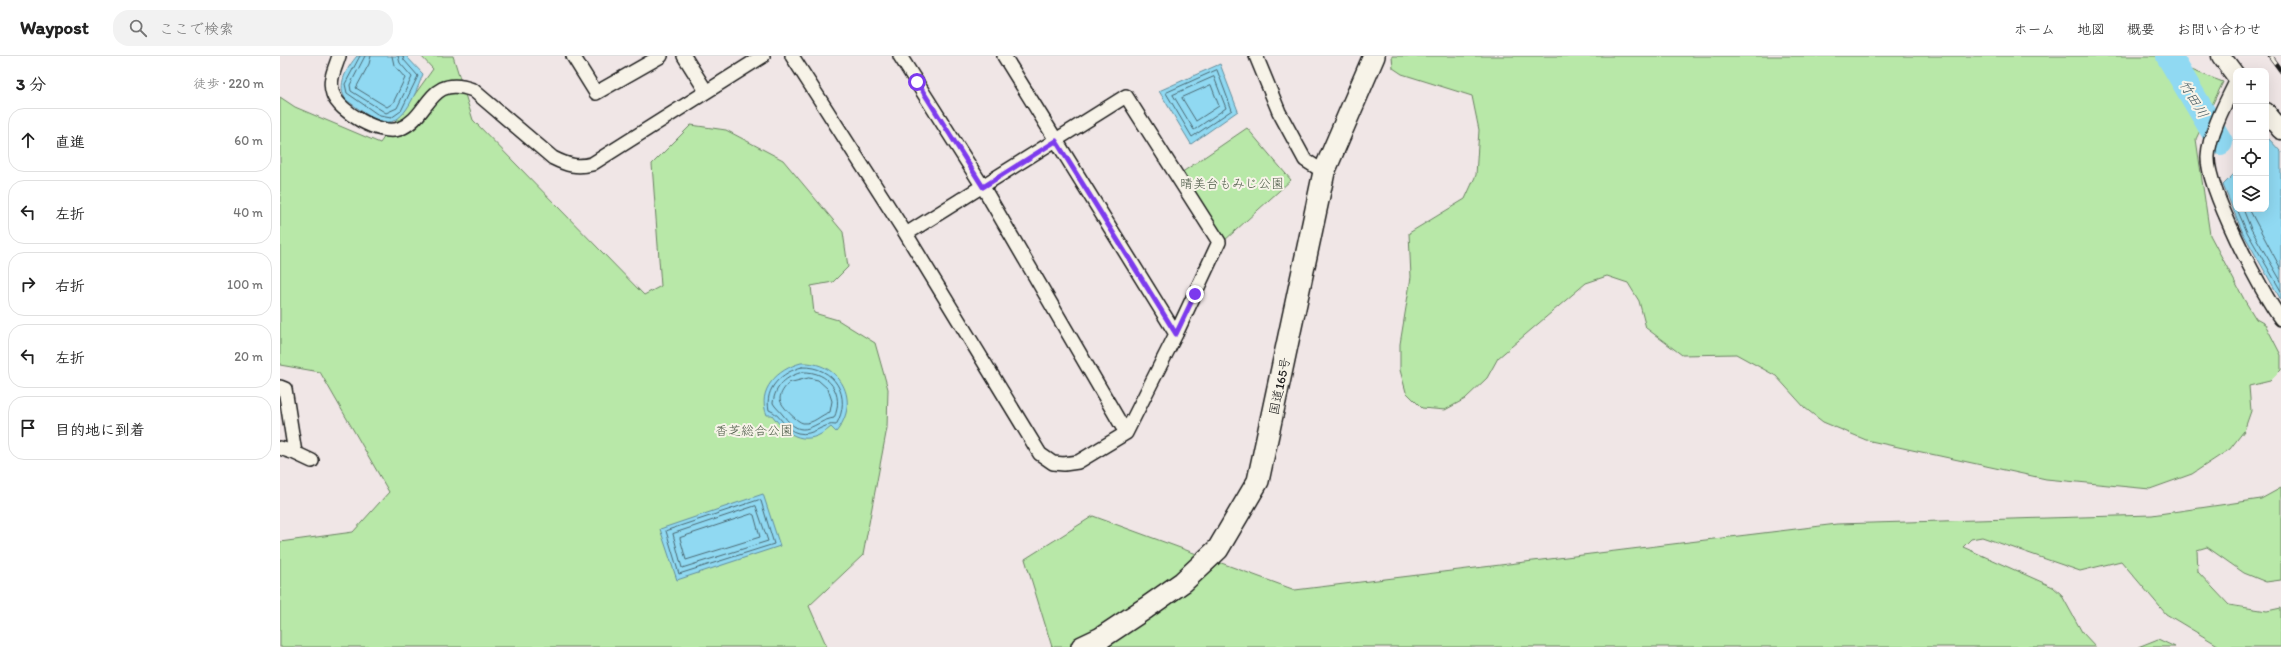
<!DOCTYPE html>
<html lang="ja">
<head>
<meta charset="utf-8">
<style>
  body { margin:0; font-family:Itim,"Klee One",sans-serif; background:#f2f2f2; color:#222 }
  .controls { position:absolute; right:12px; top:12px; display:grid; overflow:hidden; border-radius:8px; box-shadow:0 4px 16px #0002 }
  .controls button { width:36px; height:36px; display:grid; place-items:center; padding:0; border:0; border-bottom:1px solid #e0e0e0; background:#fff; color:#222; font:20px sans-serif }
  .stop { position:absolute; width:12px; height:12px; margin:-9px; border:3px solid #7c3aed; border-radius:50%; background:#fff }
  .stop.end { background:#7c3aed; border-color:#fff; box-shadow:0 1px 4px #0008 }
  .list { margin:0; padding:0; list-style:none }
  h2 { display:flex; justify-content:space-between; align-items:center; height:52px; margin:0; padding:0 16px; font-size:17px }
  h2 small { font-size:13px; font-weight:400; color:#767676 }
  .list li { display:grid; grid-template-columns:26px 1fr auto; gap:12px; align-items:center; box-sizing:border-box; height:64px; margin:0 8px 8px; padding:0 8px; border:1px solid #e0e0e0; border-radius:16px }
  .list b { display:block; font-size:15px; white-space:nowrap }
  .list em { font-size:13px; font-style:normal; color:#767676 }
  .icon { flex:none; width:22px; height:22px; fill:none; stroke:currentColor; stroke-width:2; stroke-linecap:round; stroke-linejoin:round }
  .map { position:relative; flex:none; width:2001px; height:591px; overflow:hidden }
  header { display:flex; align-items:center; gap:24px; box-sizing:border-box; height:56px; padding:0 20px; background:#fff; border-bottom:1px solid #e0e0e0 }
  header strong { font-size:19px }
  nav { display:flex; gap:22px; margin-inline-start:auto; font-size:14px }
  .search { width:280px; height:36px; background:#f2f2f2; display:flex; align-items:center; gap:10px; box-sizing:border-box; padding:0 14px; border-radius:16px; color:#767676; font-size:15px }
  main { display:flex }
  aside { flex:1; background:#fff }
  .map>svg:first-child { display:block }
</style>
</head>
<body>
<header>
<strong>Waypost</strong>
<div class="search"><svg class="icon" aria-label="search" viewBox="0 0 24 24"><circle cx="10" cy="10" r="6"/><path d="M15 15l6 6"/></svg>ここで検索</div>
<nav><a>ホーム</a><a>地図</a><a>概要</a><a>お問い合わせ</a></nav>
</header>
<main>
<aside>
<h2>3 分<small>徒歩 · 220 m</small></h2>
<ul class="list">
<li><svg class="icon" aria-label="ahead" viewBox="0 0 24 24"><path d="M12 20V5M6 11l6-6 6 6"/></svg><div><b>直進</b></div><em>60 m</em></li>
<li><svg class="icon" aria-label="left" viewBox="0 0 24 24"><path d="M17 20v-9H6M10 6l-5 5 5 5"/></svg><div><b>左折</b></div><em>40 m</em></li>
<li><svg class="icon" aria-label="right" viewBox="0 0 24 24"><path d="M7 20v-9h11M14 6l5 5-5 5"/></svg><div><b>右折</b></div><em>100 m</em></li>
<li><svg class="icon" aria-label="left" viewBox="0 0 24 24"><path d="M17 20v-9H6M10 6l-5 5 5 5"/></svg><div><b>左折</b></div><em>20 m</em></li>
<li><svg class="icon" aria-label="arrive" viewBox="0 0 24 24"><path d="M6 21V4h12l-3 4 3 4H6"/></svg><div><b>目的地に到着</b></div></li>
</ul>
</aside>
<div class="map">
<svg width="2001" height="591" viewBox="0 0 2001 591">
  <rect width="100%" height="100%" fill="#f0e6e6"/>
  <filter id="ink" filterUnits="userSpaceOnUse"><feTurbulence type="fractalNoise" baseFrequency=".025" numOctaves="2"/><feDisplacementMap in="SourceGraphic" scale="8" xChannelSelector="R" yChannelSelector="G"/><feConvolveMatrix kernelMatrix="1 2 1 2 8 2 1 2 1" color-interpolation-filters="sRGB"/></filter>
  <g filter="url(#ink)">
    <path fill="#b8e8a8" stroke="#6a8262" d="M141,0H173L193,64L364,239L381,230L372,108L411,69L446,74L503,104L563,176L568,211L553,226L531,230L534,257L558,264L595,287L608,333L607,372L583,499L529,550L547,591H0V486L73,476L109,436L40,316L0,309V41L15,51L100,87L153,13Z
      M1112,0H1895L1901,10L1943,26L1916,83L1930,179L1965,245L1976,263L1985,268L2001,299V314L1990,325L1969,330L1971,355L1964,375L1950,393L1912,418L1870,433L1766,423L1586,384L1543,366L1525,352L1496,320L1456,298L1402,299L1366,272L1359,245L1348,227L1327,220L1306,227L1218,302L1207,322L1185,343L1165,354L1142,352L1126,336L1120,314V288L1131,221L1129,177L1185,143L1196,119L1199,74L1192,40L1122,18L1113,12Z
      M967,72L1011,124L944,185L901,117Z
      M2001,432V524L1986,526L1964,517L1927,491L1917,494L1918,516L1949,549L1987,555L2001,552V591H1941L1886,558L1841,505L1800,515L1702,481L1691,483L1683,491L1773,531L1781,538L1802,576L1816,591H772L745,503L813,460L1015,534L1557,468L1872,459L1981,443Z
      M1878,583L1895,591H1858Z"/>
    <path fill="#90d9f2" stroke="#628d9c" d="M77,0H126L143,18C137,33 125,70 104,66C91,64 77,51 66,44C56,29 67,12 77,0Z
      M940,8L958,55L911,88L879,35Z
      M1989,83L2001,96V244L1963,177L1943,129L1956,116V153H1986V86Z
      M521,307C560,305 582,345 556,376L551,371C527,392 508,381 492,359H487C476,334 498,313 521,307Z
      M483,438L500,490L397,524L380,473Z"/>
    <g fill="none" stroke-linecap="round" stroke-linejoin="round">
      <path stroke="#4a6872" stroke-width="1" d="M80,0L65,28L67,37L100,60L111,62L121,55L138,20L124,4L123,0
        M85,0L70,29L71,35L106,57L117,52L132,21L120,7L118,0
        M91,0L89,8L76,32L107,51L113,47L125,22L114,9L112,0
        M937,14L952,54L912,81L886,37Z
        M934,21L946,52L914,74L893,39Z
        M931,29L939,50L916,65L902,42Z
        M1957,153L1967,176L2001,235
        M1963,153L1971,173L2001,225
        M1969,153L2001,213
        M522,311C554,310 573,340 556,369C543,366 534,381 518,377C504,374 501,358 489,354C484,332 502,316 522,311Z
        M523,316C549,315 565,338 554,362C533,365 524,387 503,359C500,355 495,351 493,347C495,330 506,320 523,316Z
        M529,322L538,324L548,333L552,345L550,356C540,359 534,368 523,367C517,366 500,349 500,343C500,337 505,331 509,327Z
        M479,444L481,445L494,488L399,518L386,475Z
        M476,450L488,485L402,512L393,478Z
        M472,458L474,459L480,481L406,504L400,482Z"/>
      <path stroke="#90d9f2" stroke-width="26" d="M1889,0L1940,86"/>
      <defs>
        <path id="minor" d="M59,0C55,13 48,24 53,38C59,56 101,80 119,73C151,61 147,17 193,34L273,102C287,109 297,112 312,108L483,0
          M293,0L316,37L381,0
          M404,0L426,35
          M512,0L626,178L760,398L773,407L784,408L798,406L846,377L896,278L939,186L846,40L626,178
          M620,0L703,131L846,377
          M724,0L896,278
          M976,0L999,56L1025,104L1044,116
          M1956,26C1946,46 1929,78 1928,100C1926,130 1981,237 2001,263
          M0,331L5,333L15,397L0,392
          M15,397L32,405"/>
        <path id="secondary" d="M1941,0L1956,20
          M1986,56L2001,74"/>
        <path id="trunk" d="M802,591L821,582L866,552L903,526L938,493L978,425L1044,116L1094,0"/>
      </defs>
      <use href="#minor" stroke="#1c1c1c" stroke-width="16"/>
      <use href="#secondary" stroke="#1c1c1c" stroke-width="21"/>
      <use href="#trunk" stroke="#1c1c1c" stroke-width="24"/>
      <use href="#minor" stroke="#f7f3e8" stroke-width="13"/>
      <use href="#secondary" stroke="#f7f3e8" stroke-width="18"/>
      <use href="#trunk" stroke="#f7f3e8" stroke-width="21"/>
      <defs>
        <path id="rail" d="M1990,0L2001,15"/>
      </defs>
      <use href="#rail" stroke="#1c1c1c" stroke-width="4.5"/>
      <use href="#rail" stroke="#f7f3e8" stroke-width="3" stroke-dasharray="9" stroke-linecap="butt"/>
    </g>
  </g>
  <g fill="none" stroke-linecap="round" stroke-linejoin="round" filter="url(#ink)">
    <path stroke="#7c3aed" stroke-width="5" d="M637,26L703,131L776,85L896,278L915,238"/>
  </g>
  <g text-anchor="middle" stroke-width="4" stroke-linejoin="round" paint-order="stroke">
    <g font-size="13" fill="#4b5946" stroke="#f7f3e8">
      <text x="952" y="132">晴美台もみじ公園</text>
      <text x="474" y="379">香芝総合公園</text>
    </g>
    <g font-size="13" fill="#1c1c1c" stroke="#f7f3e8">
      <text transform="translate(999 330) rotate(-78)" y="5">国道165号</text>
    </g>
    <g font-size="14" font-style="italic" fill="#3f555c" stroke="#f7f3e8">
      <text transform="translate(1914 43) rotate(59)" y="5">竹田川</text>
    </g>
  </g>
</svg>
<div class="controls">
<button>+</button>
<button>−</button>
<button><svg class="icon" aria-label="locate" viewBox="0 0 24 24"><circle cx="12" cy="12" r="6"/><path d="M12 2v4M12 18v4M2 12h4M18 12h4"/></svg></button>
<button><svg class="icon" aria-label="layers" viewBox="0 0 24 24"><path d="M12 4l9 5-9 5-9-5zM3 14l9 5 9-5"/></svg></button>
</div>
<div class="stop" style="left:637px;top:26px"></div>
<div class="stop end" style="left:915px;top:238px"></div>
</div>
</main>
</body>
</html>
